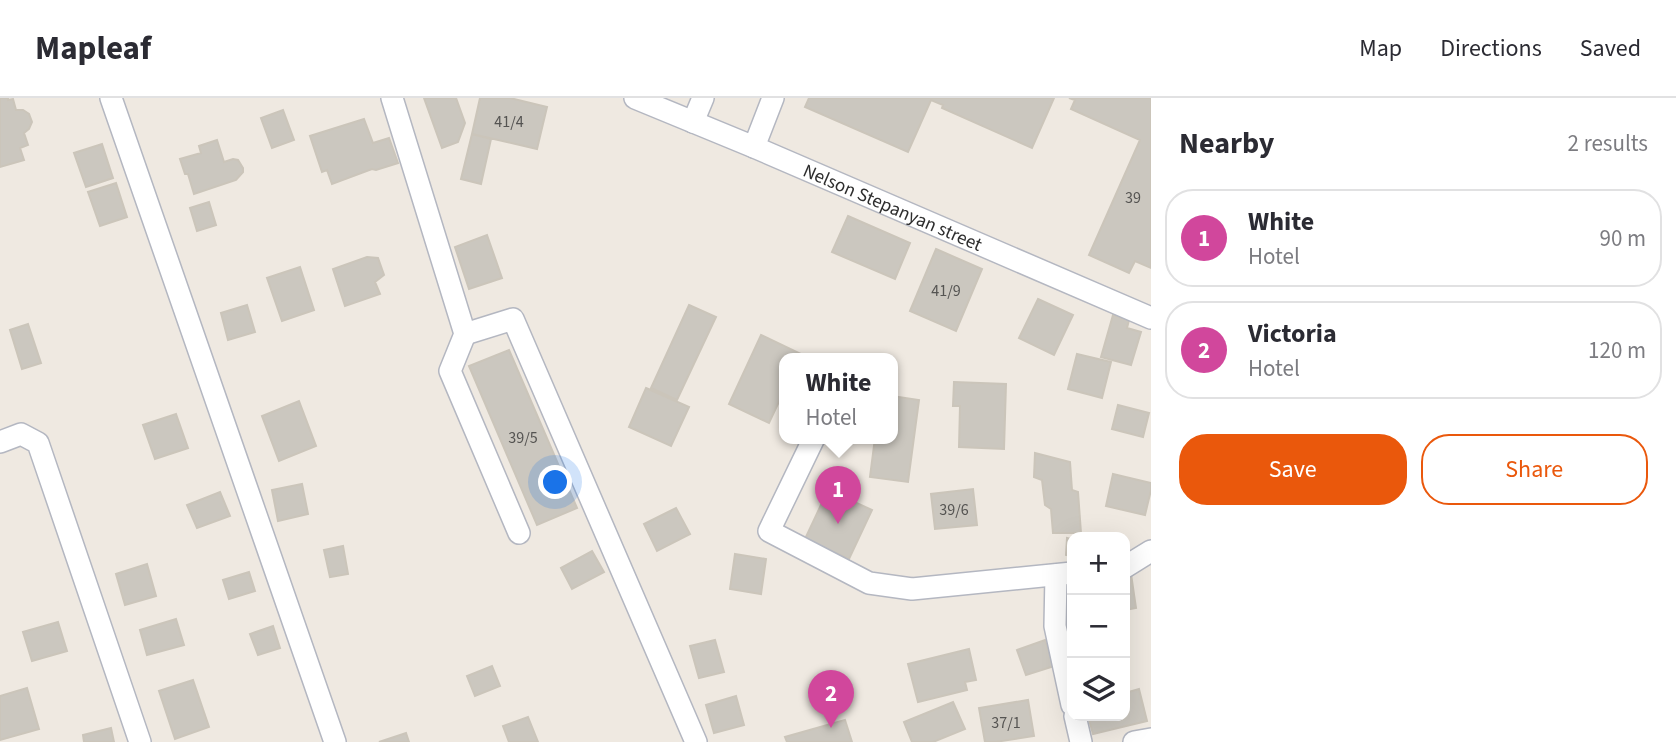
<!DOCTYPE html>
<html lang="en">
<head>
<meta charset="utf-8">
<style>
  body { margin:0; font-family:"Source Sans 3",sans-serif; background:#f7f7f7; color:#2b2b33 }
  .controls { position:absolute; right:21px; bottom:21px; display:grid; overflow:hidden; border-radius:14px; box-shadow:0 7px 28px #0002 }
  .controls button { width:63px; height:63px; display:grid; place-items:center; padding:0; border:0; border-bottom:2px solid #e1e1e2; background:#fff; color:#2b2b33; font:35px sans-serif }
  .you { position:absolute; left:556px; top:385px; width:24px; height:24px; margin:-18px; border:5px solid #fff; border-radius:50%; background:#1a73e8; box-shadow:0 0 0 10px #1a73e833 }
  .badge { display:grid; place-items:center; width:46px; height:46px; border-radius:50%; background:#ea580c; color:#fff; font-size:23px; font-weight:700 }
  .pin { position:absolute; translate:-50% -58px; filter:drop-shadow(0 2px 4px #0008) }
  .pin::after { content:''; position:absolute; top:37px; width:24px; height:21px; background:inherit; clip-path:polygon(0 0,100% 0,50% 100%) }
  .popup { position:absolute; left:779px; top:255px; width:119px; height:91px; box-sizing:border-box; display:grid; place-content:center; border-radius:14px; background:#fff; filter:drop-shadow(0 2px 5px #0005); font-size:23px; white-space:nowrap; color:#7c7c81 }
  .popup b { font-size:26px; color:#2b2b33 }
  .popup::after { content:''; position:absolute; left:50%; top:100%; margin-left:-14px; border:14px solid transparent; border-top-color:#fff }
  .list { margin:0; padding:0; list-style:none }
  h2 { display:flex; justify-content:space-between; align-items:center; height:91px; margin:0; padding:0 28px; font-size:30px }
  h2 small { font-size:23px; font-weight:400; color:#7c7c81 }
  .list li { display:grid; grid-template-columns:46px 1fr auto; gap:21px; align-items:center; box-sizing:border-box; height:98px; margin:0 14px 14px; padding:0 14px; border:2px solid #e1e1e2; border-radius:28px }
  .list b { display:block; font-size:26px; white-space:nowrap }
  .list p { margin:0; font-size:23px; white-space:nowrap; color:#7c7c81 }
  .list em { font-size:23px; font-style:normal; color:#7c7c81 }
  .actions { display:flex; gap:14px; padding:21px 28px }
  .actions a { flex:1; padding:16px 0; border:2px solid #ea580c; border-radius:28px; text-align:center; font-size:24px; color:#ea580c }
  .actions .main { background:#ea580c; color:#fff }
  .icon { flex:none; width:38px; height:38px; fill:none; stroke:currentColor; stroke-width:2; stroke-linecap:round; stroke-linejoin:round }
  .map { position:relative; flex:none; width:1151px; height:644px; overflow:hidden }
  header { display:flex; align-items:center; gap:42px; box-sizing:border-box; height:98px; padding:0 35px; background:#fff; border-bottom:2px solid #e1e1e2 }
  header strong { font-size:33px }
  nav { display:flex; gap:38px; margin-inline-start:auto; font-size:24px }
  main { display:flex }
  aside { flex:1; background:#fff }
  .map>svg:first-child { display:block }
</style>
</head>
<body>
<header>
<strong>Mapleaf</strong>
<nav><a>Map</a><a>Directions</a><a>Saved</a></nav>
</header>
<main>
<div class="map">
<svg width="1151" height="644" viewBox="0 0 1151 644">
  <rect width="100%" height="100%" fill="#efe9e1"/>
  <path fill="#cbc7bf" stroke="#cbc5ba" stroke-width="2" d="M0,0H8V2L13,1L16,12H23L29,16L32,24L29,31L24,35L28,47L20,50L24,62L0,69Z
    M424,0H456L465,25L458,44L442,50Z
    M480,0H510L547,9L537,51L472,36Z
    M809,0H1054L1032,50L942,10L943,7L931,2L908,54L805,9Z
    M1069,0H1151V170L1135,163L1129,175L1089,157L1140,42L1071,11L1075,2Z
    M283,12L294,42L272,50L261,20Z
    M364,21L373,45L389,40L398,65L376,72L372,71L332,86L327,72L322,74L310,38Z
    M472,36L491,41L481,86L461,81Z
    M217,42L224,64L233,61L238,62L243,70V74L236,82L194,96L188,76H185L180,61L201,55L199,48Z
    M102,46L113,80L86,89L74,55Z
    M116,85L127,119L100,128L88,94Z
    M209,104L216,127L197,133L190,110Z
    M848,118L910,145L895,181L832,154Z
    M487,137L502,180L469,191L455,149Z
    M936,151L982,171L956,233L910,213Z
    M367,159L378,160L384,177L375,184L380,196L345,208L333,171Z
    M300,169L314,212L282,223L267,180Z
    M1038,201L1073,217L1054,257L1019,240Z
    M247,207L255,234L228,242L221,215Z
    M689,207L716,219L677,302L651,290Z
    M1113,217L1129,222L1127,230L1141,234L1131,267L1101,259Z
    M28,226L41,265L22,271L10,232Z
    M761,237L801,256L800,260H784V293L769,325L729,306Z
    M509,252L577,410L537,427L469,268Z
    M1077,256L1111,264L1102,300L1068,291Z
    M954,284L1006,286L1004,351L959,349L960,308H953Z
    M646,290L689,309L671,348L629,329Z
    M892,298L919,302L908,384L870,379L875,340H892Z
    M299,303L316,348L279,363L262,318Z
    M1118,307L1149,315L1143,339L1112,331Z
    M176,316L188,350L155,361L143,327Z
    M1035,355L1070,364L1072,392L1078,394L1081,435H1053L1051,411L1045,407L1042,382L1034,379Z
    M1113,376L1151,385V392L1145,417L1106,408Z
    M302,386L308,416L278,423L272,392Z
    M973,391L977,427L935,431L931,396Z
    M828,392L872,412L849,461L805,441Z
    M220,394L230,418L197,430L187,407Z
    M676,410L690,436L657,453L644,426Z
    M1067,440L1072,441V458L1066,457Z
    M343,448L348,476L330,479L324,452Z
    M592,453L604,474L572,491L561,470Z
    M735,456L766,461L761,496L730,491Z
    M147,466L156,498L125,507L116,476Z
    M249,474L255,493L229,501L223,482Z
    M1131,476L1136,510L1125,512V477Z
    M176,521L184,547L147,557L140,532Z
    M58,524L67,553L32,563L23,534Z
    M273,528L280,550L258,557L250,536Z
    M715,542L724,574L699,580L690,548Z
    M1045,542L1054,568L1026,577L1017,552Z
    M969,551L976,582L965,584L967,592L918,604L908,566Z
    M492,568L500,588L475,598L467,578Z
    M193,582L209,629L175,641L159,593Z
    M27,590L39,631L0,642V598Z
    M1139,591L1147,623L1093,636L1088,618H1125V595Z
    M736,598L744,627L714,635L706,607Z
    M1028,602L1034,638L995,644H985L979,610Z
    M953,604L965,631L933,644H912L904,624Z
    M528,619L538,644H509L503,628Z
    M845,622L852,644H787L785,639Z
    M111,630L114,644H84L83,637Z
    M406,635L409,644H379Z"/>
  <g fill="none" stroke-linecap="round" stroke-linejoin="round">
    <defs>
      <g id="minor">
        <path d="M111,0L335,644"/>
        <path d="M392,0L465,236L450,273L519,435"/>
        <path id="s1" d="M635,0L754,49L1151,220"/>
        <path d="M693,24L703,0"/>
        <path d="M754,49L773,0"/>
        <path d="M465,236L513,221L696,644"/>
        <path d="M814,340L769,433L869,485L912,491L1072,475"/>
        <path d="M0,344L21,336L38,345L140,644"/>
        <path d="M1125,469L1151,453"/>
        <path d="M1056,477L1055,528L1072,607"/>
        <path d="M1075,618L1081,644"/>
        <path d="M1134,644L1151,641"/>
      </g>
    </defs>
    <use href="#minor" stroke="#b4b7c1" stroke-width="24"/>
    <use href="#minor" stroke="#fff" stroke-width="21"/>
  </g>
  <g text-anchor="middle" stroke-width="5" stroke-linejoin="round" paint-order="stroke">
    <g font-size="16" fill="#555452">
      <text x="509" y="29">41/4</text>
      <text x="1133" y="105">39</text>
      <text x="946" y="198">41/9</text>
      <text x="523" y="345">39/5</text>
      <text x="954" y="417">39/6</text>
      <text x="1006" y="630">37/1</text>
    </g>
    <g font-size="19" fill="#2e2e2e" stroke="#fff">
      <text dy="7" stroke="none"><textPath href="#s1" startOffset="280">Nelson Stepanyan street</textPath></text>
    </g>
  </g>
</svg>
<div class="controls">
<button>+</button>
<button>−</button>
<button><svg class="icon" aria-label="layers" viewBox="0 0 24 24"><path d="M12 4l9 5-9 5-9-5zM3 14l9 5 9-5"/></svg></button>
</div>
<div class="you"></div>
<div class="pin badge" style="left:838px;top:426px;background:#d1479c">1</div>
<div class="popup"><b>White</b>Hotel</div>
<div class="pin badge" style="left:831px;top:630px;background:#d1479c">2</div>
</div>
<aside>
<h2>Nearby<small>2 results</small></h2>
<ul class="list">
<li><span class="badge" style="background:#d1479c">1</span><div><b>White</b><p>Hotel</p></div><em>90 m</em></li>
<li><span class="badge" style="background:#d1479c">2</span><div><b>Victoria</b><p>Hotel</p></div><em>120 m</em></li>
</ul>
<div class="actions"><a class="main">Save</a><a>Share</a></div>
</aside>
</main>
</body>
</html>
